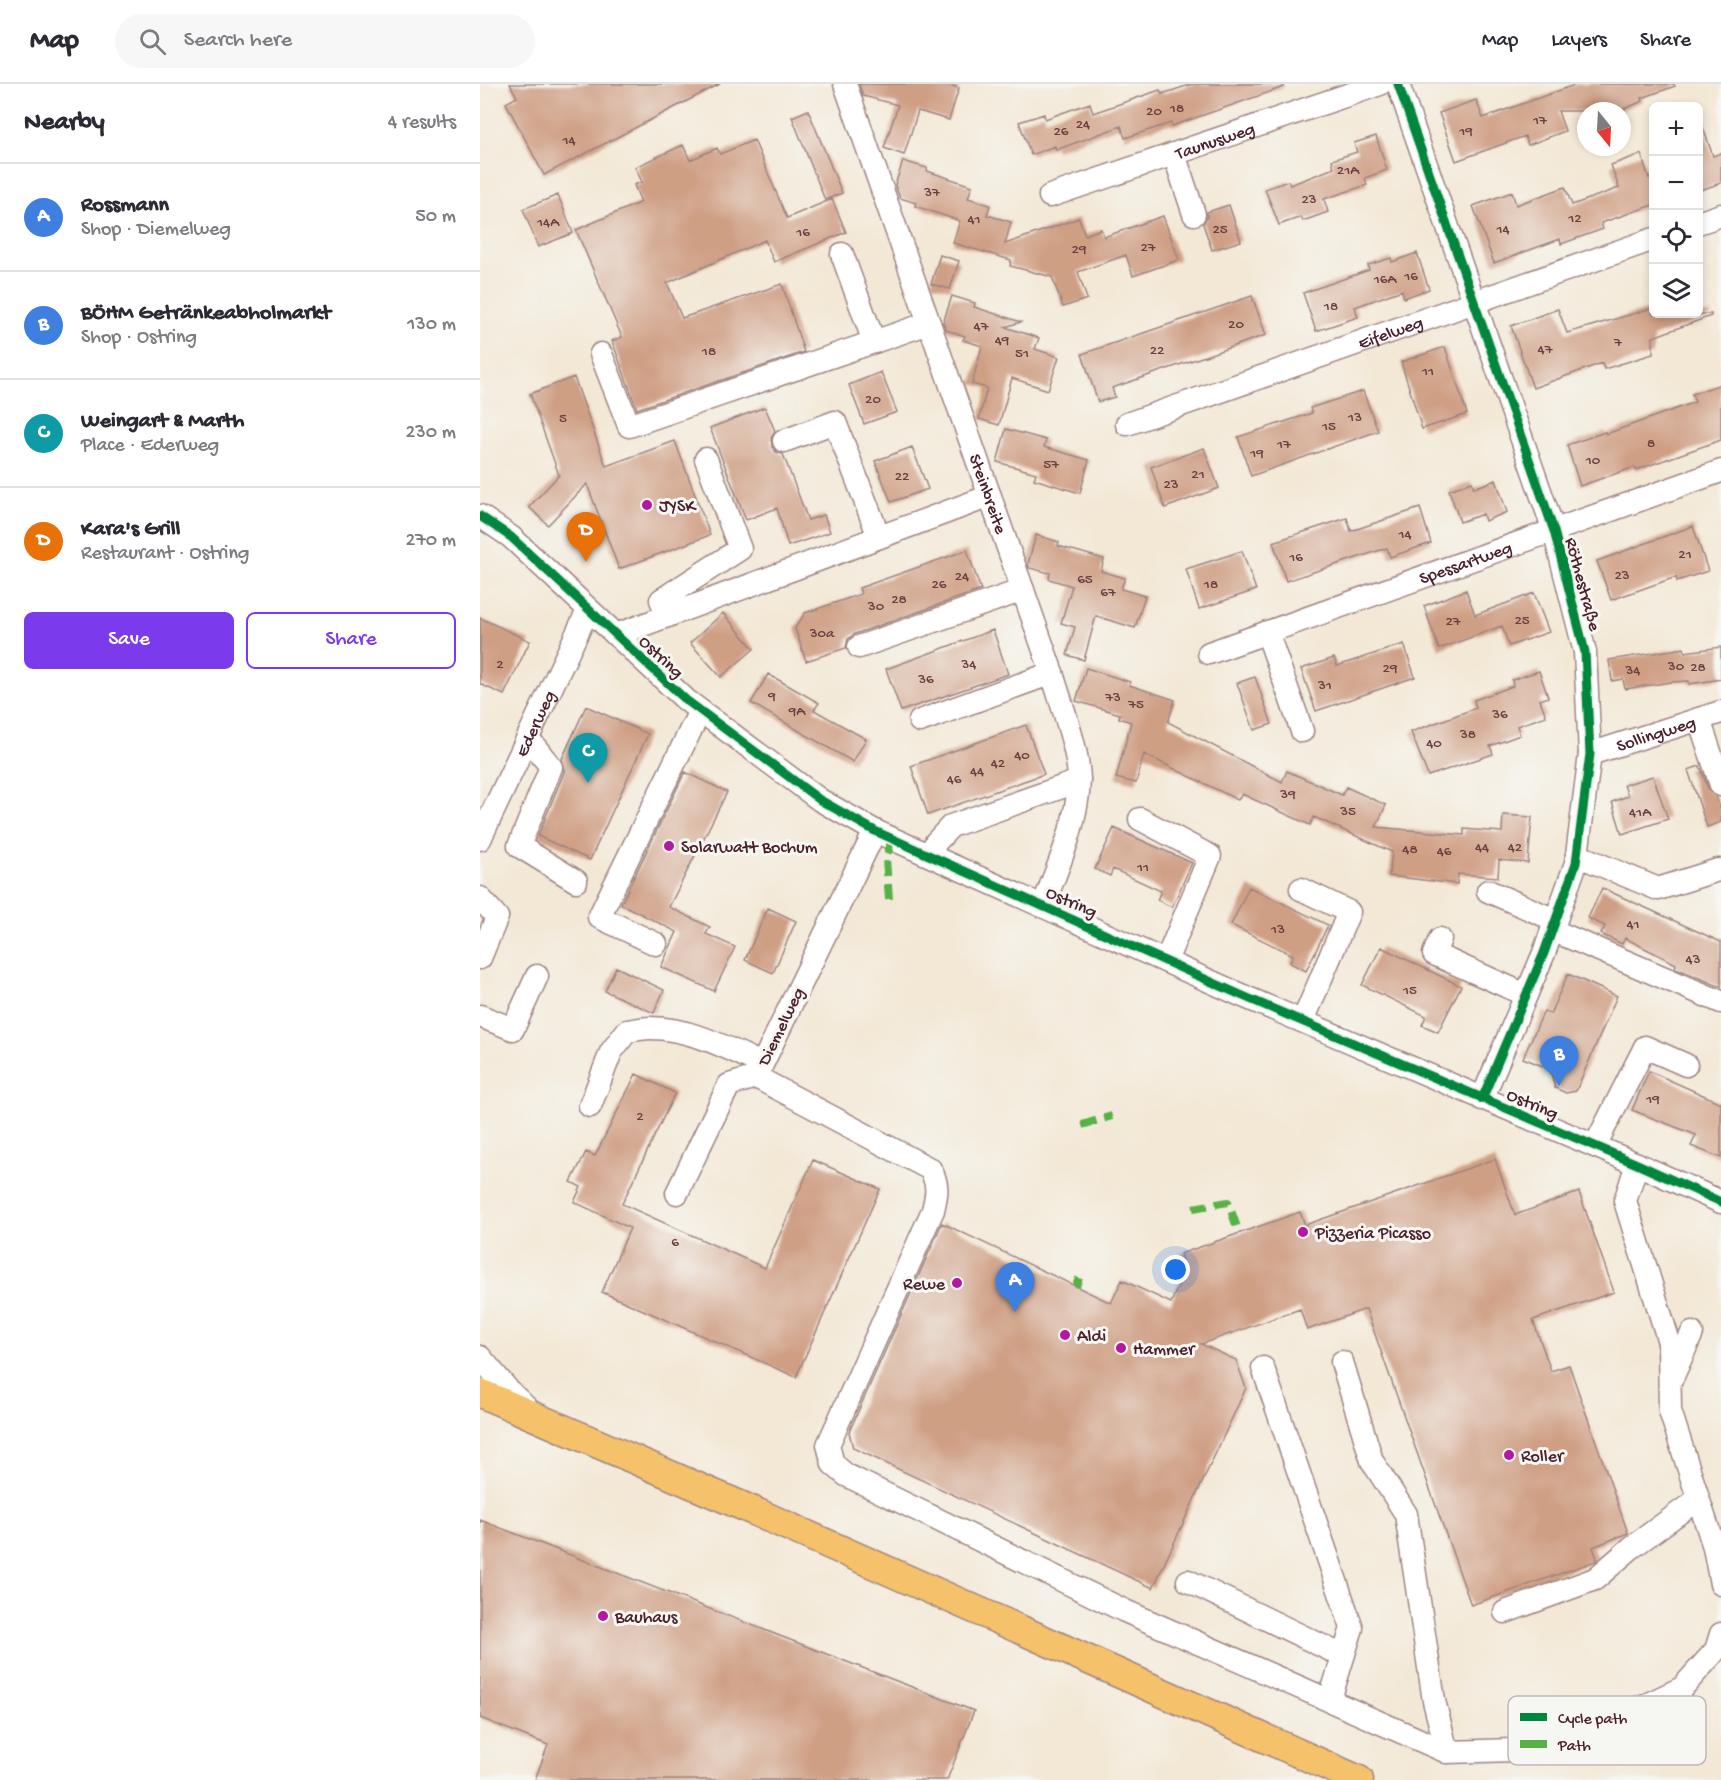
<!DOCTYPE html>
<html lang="en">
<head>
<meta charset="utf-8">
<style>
  body { margin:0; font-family:"Gochi Hand",sans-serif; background:#f7f7f7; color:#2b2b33 }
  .controls { position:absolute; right:18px; top:18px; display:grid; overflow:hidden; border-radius:9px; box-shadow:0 3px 9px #0003 }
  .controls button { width:54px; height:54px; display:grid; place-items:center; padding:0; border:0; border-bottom:2px solid #e1e1e2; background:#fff; color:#2b2b33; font:30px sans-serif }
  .compass { position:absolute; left:1097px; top:18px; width:54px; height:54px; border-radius:50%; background:#fff; box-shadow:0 3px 9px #0003; rotate:162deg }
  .you { position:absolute; left:696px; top:1186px; width:21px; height:21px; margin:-15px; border:4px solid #fff; border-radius:50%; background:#1a73e8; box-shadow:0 0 0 9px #1a73e833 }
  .badge { display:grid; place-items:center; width:39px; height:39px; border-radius:50%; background:#7c3aed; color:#fff; font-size:20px; font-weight:700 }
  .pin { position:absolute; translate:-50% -50px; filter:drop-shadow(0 2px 3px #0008) }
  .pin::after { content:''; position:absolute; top:32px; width:21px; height:18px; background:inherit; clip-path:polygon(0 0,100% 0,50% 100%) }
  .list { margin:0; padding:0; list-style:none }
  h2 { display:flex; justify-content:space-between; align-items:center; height:78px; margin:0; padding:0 24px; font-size:26px }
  h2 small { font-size:20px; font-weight:400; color:#7c7c81 }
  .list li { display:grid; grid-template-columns:39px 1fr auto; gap:18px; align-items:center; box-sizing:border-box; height:108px; padding:0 24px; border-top:2px solid #e1e1e2 }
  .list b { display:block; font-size:22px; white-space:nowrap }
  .list p { margin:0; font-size:20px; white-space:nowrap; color:#7c7c81 }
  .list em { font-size:20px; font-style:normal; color:#7c7c81 }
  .actions { display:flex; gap:12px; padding:18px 24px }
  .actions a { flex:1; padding:14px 0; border:2px solid #7c3aed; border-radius:9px; text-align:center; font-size:21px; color:#7c3aed }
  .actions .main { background:#7c3aed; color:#fff }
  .icon { flex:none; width:33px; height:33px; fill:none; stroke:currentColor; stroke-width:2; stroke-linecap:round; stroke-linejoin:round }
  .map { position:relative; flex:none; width:1241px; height:1696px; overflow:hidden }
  header { display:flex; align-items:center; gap:36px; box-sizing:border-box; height:84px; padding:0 30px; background:#fff; border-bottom:2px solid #e1e1e2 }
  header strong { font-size:28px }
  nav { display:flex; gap:33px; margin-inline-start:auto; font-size:21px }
  .search { width:420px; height:54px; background:#f7f7f7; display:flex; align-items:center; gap:15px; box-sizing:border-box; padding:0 21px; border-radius:33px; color:#7c7c81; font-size:22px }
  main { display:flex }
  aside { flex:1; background:#fff }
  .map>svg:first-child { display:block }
</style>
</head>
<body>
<header>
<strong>Map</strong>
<div class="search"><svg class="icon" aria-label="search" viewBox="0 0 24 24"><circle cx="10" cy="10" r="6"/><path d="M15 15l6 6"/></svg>Search here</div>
<nav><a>Map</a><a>Layers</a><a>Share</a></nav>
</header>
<main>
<aside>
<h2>Nearby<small>4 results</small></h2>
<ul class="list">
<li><span class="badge" style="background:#3f7fe0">A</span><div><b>Rossmann</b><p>Shop · Diemelweg</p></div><em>50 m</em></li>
<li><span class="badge" style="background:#3f7fe0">B</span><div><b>BÖHM Getränkeabholmarkt</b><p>Shop · Ostring</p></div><em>130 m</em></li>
<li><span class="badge" style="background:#0f9aa8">C</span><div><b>Weingart &amp; Marth</b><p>Place · Ederweg</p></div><em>230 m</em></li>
<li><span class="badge" style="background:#e8710a">D</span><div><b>Kara's Grill</b><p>Restaurant · Ostring</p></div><em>270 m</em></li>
</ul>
<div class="actions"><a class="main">Save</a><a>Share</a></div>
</aside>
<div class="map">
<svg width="1241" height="1696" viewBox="0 0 1241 1696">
  <rect width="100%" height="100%" fill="#f6f6f2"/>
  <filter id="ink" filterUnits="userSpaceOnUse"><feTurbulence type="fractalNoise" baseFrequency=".0167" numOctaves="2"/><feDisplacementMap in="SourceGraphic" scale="12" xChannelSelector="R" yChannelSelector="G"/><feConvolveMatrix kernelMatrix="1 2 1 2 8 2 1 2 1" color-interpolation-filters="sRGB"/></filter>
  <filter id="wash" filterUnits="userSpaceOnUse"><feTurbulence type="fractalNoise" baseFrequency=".008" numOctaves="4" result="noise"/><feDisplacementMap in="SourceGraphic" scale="24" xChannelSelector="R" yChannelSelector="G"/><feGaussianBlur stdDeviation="1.35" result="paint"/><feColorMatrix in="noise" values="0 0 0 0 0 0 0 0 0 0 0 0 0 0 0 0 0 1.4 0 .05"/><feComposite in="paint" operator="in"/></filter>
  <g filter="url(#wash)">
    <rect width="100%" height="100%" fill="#f3e8d6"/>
    <g id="blocks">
      <path fill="#cf9f84" d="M30,0H240L64,91L26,19L37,13Z
        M379,0H466L479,4L469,36L438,27L424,71L404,64L418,21L383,12Z
        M712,0H803L804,3L692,42L691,39L645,54L641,42L576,66L575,62L551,71L539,38L564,30L565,35L610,19L613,29L680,6L682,10Z
        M1097,0H1194L1195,2L1162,14L1163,17L1139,27H1078L1085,47L1048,61L1045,52L976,77L959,29L996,16L1003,34Z
        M328,26L362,109L345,116L312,33Z
        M1218,38H1221L1233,72L1241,69V99L1218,107Z
        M896,52L907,86L885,94L887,101L844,115L848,128L823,137L821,133L799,141L785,105L808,97L810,101L854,84L852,76L877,68L874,59Z
        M274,56L307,134L352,115L366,148L294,178L285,156L187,199L202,234L302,200L324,268L157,325L132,257L142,253L96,146L161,118L154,101L162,98L155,83L203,61L210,76L237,64L240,70Z
        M1161,70L1169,94L1173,93V121L1121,139L1123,145L1081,160L1080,155L1014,179L993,122L1032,108L1036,121L1085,103L1092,121L1139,104L1131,81Z
        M423,77L447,84V87L492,102L488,114L510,121L507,131L531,138L525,160L599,134L605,151L621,145L624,153L683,132L699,176L653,192L646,171L598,188L607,215L583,223L572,193L530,182L531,176L473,159L480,137L435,122L436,119L420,114L415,101Z
        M78,111L93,149L58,163L43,125Z
        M749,121L761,157L732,166L723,140L727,133V128Z
        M937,169L949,205L924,214L922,206L875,223L878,233L836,247L823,209L889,186L888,181L911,174L912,178Z
        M460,171L479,177L470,205L451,200Z
        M472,212L495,219L494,223L541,238L525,243L559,254L555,265L579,273L568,306L532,294L519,341L499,335L507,304L492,300L502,262L483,256L485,252L466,246L463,239Z
        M772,212L786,251L632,304L635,313L618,318L602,270Z
        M1173,224V230H1231V232L1173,253V270L1124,285L1122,279L1053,304L1031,242L1078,225L1087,249Z
        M965,263L987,330L942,345L921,278Z
        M401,288L417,328L384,340L369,301Z
        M94,293L126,382L195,357L230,451L139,485L107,400L68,441L49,423L79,391L50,310Z
        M1241,300V356L1156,386L1155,383L1100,402L1087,361L1125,348L1126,350L1215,318L1212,310Z
        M883,307L898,347L771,392L758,353L832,329L830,324Z
        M285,323L295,347L291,354L292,362L296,368L303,370L328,436L344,431L350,448L308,462L297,424L266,436L230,344Z
        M526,345L566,356L564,363L609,376L600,409L554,395L556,389L517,378Z
        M432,363L448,405L411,418L395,377Z
        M724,364L739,404L685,424L671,383Z
        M1016,396L1027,428L1005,437L1003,430L980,438L969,406L992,398L994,404Z
        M940,424L951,459L910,473L907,464L806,497L793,458L867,434L871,447Z
        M1213,442L1228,487L1197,497L1196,493L1131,516L1117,477Z
        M556,451L579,458L578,462L624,475L621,487L645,494L641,505L665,512L655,544L616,532L604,576L587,571L595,543L581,539L592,502L569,495L570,489L549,484L548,480Z
        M487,466L501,506L375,550L368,555L366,564L326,577L315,544L325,529L381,510L379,504Z
        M762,467L776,506L719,525L706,485Z
        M986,506L995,531L1054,509L1069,548L1029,562L1022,542L959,565L944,522Z
        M243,529L274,565L241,593L210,559Z
        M0,534L50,557L24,611L0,600Z
        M513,546L528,590L421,627L406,585Z
        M924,560L935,593L836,627L821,585L854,574L857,582Z
        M1241,563V595L1209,600V597L1191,598L1145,605L1143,595L1132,597L1129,576L1204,564L1205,568Z
        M606,584L650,598L649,601L695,616L688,638L802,698L807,687L862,711L866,703L906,721L896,743L984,751V745L1022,748L1023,731L1052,733L1048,779L1019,776L1018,793L978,790L977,800L909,792L912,768L834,733L830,741L762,710L758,716L664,670L656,699L636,694L651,638L639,634L640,630L596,617Z
        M1059,587L1068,613L1060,616L1066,632L1037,642L1040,651L1010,662L1013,670L948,692L931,648L996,624L994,616L1033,602L1032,596Z
        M288,590L339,619L334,626L386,655L373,678L271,619Z
        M775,593L792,640L774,646L757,599Z
        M106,622L168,650L110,776L58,752L84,688V682L82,675Z
        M546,641L564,690L448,731L431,682Z
        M1220,682L1228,705L1236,713L1241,727V738L1227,743L1208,686Z
        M205,688L247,708L189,823L230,843L226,850L255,863L234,907L181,883L197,848L141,820Z
        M1173,692L1188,735L1142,750L1132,718L1148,712L1144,701Z
        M634,744L712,779L692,823L677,816L681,807L633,785L630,792L615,785Z
        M769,803L848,841L826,887L810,879L813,871L751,841Z
        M1122,804L1241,858V903L1195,884L1196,880L1145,854L1142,860L1121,850L1125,842L1108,834Z
        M288,824L316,837L293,889L265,876Z
        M901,863L981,902L958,948L942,941L946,932L882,901Z
        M136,883L184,906L174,929L125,907Z
        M1088,890L1137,912L1096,1007L1086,1009L1075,1004L1070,985L1043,974L1064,927L1070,930Z
        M1169,987L1241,1019V1074L1211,1062L1216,1051L1152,1026Z
        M156,990L195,1009L142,1120L285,1184L333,1076L400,1105L316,1293L122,1208L150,1144L94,1118L101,1103L91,1098L106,1068L115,1072Z
        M1015,1075L1035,1131L1099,1108L1134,1208L1053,1236L1071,1287L1089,1281L1148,1449L1113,1463L1117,1475L1116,1477L991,1521L886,1225L827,1246L820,1225L721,1260L756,1276L766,1304L673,1504L373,1364L369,1348L462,1139L631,1219L642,1196L691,1219L705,1185L700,1170L820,1128L825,1141Z
        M0,1436L494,1627L467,1696H55L68,1661L0,1634Z"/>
    </g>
  </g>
  <g filter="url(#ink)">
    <use href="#blocks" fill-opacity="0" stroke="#9e8480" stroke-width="1.5"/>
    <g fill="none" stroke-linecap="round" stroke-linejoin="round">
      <defs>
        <g id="minor">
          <path id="s1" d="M365,0L572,589C581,620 599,666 599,697C597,741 578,782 563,822"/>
          <path d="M918,0L1074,447L1105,568L1110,670L1096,779L1064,869L1002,1015"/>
          <path d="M694,70L714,130"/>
          <path id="s2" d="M570,112L900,0"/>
          <path d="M1218,139L1241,131"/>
          <path d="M362,170L394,258"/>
          <path d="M121,270L149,342L449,239"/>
          <path id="s3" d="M647,340L1174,155"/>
          <path d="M304,357L355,338L399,453"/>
          <path d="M0,432L31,453L206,616L340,716L395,747L763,912L1157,1080L1241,1118"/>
          <path d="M188,532L181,516L260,465L226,375"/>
          <path d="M787,548L822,647"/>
          <path d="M136,551L510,412"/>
          <path d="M379,563L543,506"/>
          <path id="s4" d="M729,569L1241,387"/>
          <path d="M1219,635L1241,701"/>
          <path d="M440,637L572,589"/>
          <path d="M48,654L71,683L39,762L96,797"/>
          <path id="s5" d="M1110,670L1241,628"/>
          <path d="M660,735L730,772L686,877"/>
          <path d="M395,747L276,993L450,1085C459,1100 457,1110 453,1126L348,1361L353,1380L366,1391L645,1527L967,1668L1035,1666L1168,1620L1202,1604L1236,1566L1241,1550"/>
          <path id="s6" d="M0,755L108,526"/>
          <path d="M450,771L456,758L471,742L599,697"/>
          <path d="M1097,771L1178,805L1238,786"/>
          <path d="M821,805L869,828L823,937"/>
          <path d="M1008,807L1075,836"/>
          <path d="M0,814L17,833L0,874"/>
          <path d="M1072,846L1241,918"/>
          <path d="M960,855L954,870L1046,911"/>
          <path d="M176,860L119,833L220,627"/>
          <path d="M0,932L33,945L57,892"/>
          <path d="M110,1022L131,968L147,947C154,946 163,944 170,944C210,944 247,964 282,980"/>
          <path d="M1115,1062L1165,963L1206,981"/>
          <path d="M1157,1080L1145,1117L1189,1258L1190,1327L1234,1463L1241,1500"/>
          <path d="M197,1109L249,1001L276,993"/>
          <path d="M0,1273L29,1307L50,1327"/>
          <path d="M862,1278L892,1377L926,1430L954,1617L967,1668"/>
          <path d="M783,1284L872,1544L850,1615"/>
          <path d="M1193,1292L1212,1249"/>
          <path d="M708,1497L863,1572"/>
          <path d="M1025,1528L1115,1495L1151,1464L1218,1415"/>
        </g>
        <path id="major" d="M0,1309L260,1421L879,1696"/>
      </defs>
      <use href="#minor" stroke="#9e8480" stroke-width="25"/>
      <use href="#major" stroke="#9e8480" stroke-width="31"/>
      <use href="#minor" stroke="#fff" stroke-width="22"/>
      <use href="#major" stroke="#f5c16b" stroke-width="28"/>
      <path stroke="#57b146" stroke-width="8" stroke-dasharray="15 8" stroke-linecap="butt" d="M409,815L406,775L412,754
        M602,1041L632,1032
        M713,1124L748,1118L759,1149
        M596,1202L599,1194"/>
      <defs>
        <path id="cycleway" d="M918,0L1074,447L1105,568L1110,670L1096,779L1064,869L1002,1015
          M0,432L31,453L206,616L340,716L395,747L763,912L1157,1080L1241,1118"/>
      </defs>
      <use href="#cycleway" stroke="#f6f6f2" stroke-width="13"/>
      <use href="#cycleway" stroke="#00873e" stroke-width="9"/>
    </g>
  </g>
  <g fill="#b5179e" stroke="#f6f6f2" stroke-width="2">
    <circle cx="167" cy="421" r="6"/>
    <circle cx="189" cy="762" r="6"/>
    <circle cx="823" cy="1148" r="6"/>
    <circle cx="477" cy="1199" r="6"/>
    <circle cx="585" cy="1251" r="6"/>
    <circle cx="641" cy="1264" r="6"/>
    <circle cx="1029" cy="1371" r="6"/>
    <circle cx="123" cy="1532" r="6"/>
  </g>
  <g text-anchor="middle" stroke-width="6" stroke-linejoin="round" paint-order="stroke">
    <g font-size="15" fill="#6b3f41">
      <text x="697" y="28">18</text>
      <text x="674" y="31">20</text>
      <text x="1060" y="40">17</text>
      <text x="603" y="44">24</text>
      <text x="581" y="51">26</text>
      <text x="986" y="51">19</text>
      <text x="89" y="60">14</text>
      <text x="868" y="90">21A</text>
      <text x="452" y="112">37</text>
      <text x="829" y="119">23</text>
      <text x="1095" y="138">12</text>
      <text x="494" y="139">41</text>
      <text x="68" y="142">14A</text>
      <text x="740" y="149">25</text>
      <text x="1023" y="149">14</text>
      <text x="323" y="152">16</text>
      <text x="668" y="167">27</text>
      <text x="599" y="169">29</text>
      <text x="931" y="196">16</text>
      <text x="905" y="199">16A</text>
      <text x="851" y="226">18</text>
      <text x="756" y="244">20</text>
      <text x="501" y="246">47</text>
      <text x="522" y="260">49</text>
      <text x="1138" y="262">7</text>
      <text x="1065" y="269">47</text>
      <text x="677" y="270">22</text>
      <text x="229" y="271">18</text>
      <text x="542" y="273">51</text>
      <text x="948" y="291">11</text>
      <text x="393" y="319">20</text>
      <text x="875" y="337">13</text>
      <text x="83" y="338">5</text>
      <text x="849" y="346">15</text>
      <text x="1171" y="363">8</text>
      <text x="804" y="364">17</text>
      <text x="777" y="373">19</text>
      <text x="1113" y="380">10</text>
      <text x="571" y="384">57</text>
      <text x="718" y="394">21</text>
      <text x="422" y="396">22</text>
      <text x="691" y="404">23</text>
      <text x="925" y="454">14</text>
      <text x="1205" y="474">21</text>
      <text x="816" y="477">16</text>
      <text x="1142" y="495">23</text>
      <text x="482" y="496">24</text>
      <text x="605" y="499">65</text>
      <text x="459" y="504">26</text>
      <text x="731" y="504">18</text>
      <text x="628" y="512">67</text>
      <text x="419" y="519">28</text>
      <text x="396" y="526">30</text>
      <text x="1042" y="540">25</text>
      <text x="973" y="541">27</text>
      <text x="342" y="553">30a</text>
      <text x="20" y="584">2</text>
      <text x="489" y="584">34</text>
      <text x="1196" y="586">30</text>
      <text x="1218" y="587">28</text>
      <text x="910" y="588">29</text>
      <text x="1153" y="590">34</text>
      <text x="446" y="599">36</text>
      <text x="845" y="605">31</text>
      <text x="292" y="616">9</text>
      <text x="633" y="617">73</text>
      <text x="656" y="624">75</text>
      <text x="317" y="631">9A</text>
      <text x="1020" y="634">36</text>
      <text x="988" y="654">38</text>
      <text x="954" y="663">40</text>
      <text x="542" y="675">40</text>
      <text x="518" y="683">42</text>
      <text x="497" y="691">44</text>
      <text x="474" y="699">46</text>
      <text x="808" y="714">39</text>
      <text x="868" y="731">35</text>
      <text x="1160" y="732">41A</text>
      <text x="1002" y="767">44</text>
      <text x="1035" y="767">42</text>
      <text x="930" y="769">48</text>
      <text x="964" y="771">46</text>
      <text x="663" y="787">11</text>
      <text x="1153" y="844">41</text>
      <text x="798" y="849">13</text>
      <text x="1213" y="879">43</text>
      <text x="930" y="910">15</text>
      <text x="1173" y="1019">19</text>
      <text x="160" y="1036">2</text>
      <text x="195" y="1162">6</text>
    </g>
    <g font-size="18" fill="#4a1f2b" stroke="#f6f6f2">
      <text dy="6" stroke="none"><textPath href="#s2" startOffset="174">Taunusweg</textPath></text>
      <text dy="6" stroke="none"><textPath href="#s3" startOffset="279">Eifelweg</textPath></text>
      <text dy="6" stroke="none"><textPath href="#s1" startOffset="434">Steinbreite</textPath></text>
      <text dy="6" stroke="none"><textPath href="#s4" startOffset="272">Spessartweg</textPath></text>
      <text transform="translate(1104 500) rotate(75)" y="6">Röthestraße</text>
      <text transform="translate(182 572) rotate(43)" y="6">Ostring</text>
      <text dy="6" stroke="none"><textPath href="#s6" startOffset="128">Ederweg</textPath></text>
      <text dy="6" stroke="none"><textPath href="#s5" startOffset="69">Sollingweg</textPath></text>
      <text transform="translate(592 817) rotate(24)" y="6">Ostring</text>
      <text transform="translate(300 942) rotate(-64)" y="6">Diemelweg</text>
      <text transform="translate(1053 1019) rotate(23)" y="6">Ostring</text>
    </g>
    <g font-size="18" fill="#4a1f2b" stroke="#f6f6f2" text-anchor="start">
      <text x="179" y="427">JYSK</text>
      <text x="201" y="768">Solarwatt Bochum</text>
      <text x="835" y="1154">Pizzeria Picasso</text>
      <text x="465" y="1205" text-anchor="end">Rewe</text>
      <text x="597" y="1257">Aldi</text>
      <text x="653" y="1270">Hammer</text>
      <text x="1041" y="1377">Roller</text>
      <text x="135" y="1538">Bauhaus</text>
    </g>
  </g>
  <rect x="1028" y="1612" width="198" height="69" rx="9" fill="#f6f6f2" stroke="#c2b6b6" stroke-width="1.5"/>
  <rect x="1040" y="1629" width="27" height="8" fill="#00873e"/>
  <rect x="1040" y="1656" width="27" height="8" fill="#57b146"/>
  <g font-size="16" fill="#4a1f2b">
    <text x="1078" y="1639">Cycle path</text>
    <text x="1078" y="1666">Path</text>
  </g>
</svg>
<div class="controls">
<button>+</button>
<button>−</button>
<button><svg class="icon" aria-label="locate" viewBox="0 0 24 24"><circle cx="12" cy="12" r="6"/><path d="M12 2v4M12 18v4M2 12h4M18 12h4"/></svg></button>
<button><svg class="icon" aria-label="layers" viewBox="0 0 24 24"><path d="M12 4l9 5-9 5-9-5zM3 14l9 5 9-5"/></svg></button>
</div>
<svg class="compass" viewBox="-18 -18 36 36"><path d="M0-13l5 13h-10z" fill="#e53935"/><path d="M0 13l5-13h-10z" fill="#7c7c81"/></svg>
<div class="you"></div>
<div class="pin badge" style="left:535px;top:1228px;background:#3f7fe0">A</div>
<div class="pin badge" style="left:1079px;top:1002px;background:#3f7fe0">B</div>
<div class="pin badge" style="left:108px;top:699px;background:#0f9aa8">C</div>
<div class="pin badge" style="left:106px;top:478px;background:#e8710a">D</div>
</div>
</main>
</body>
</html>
